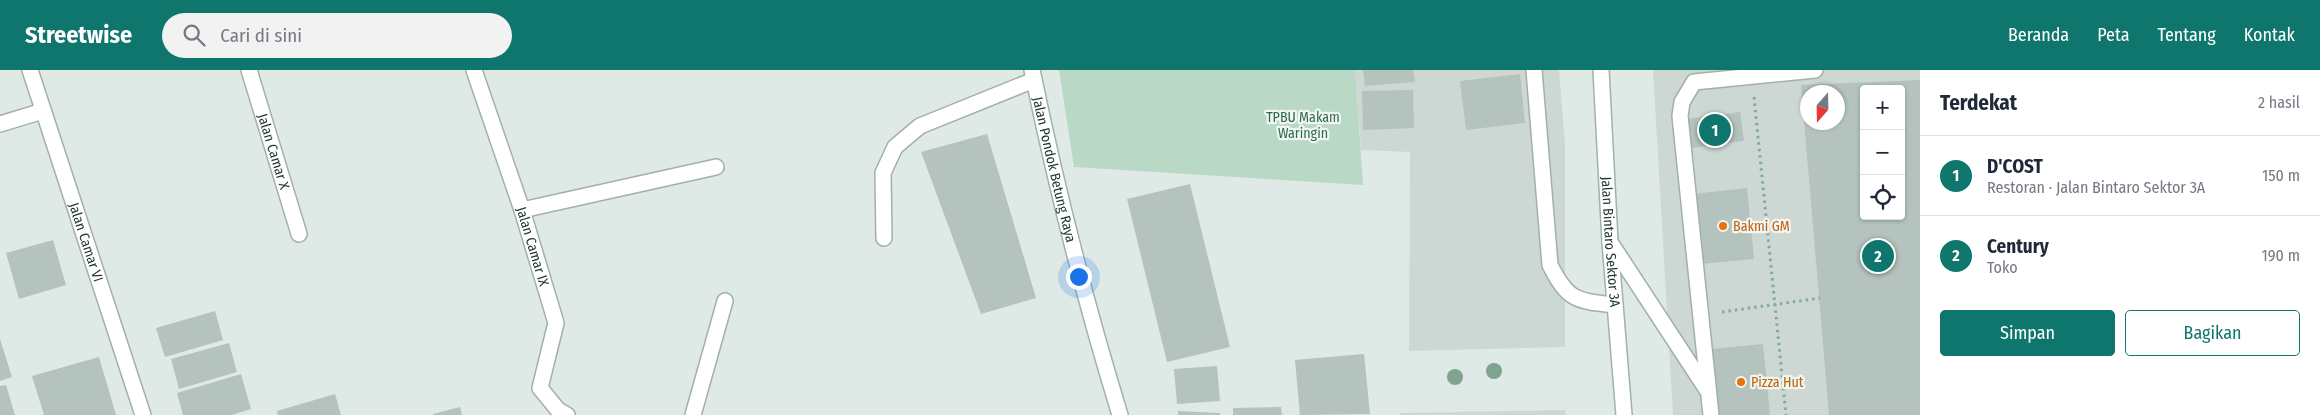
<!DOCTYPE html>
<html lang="id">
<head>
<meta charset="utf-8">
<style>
  body { margin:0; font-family:"Fira Sans Condensed",sans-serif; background:#f2f2f3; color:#1f2937 }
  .controls { position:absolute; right:15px; top:15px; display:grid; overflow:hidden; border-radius:5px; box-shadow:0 1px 4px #0004 }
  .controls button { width:45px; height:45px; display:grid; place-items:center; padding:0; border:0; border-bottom:1px solid #e0e1e3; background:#fff; color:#1f2937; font:25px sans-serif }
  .compass { position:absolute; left:1800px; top:15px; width:45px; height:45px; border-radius:50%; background:#fff; box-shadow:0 1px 4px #0004; rotate:200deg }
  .you { position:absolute; left:1078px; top:206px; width:18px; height:18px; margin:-12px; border:4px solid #fff; border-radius:50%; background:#1a73e8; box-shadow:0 0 0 8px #1a73e833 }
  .badge { display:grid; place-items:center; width:32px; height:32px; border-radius:50%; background:#0f766e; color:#fff; font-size:16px; font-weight:700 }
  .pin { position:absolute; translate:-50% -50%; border:2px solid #fff; box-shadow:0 1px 5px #0006 }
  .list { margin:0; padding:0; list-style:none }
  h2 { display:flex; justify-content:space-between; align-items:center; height:65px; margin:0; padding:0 20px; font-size:21px }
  h2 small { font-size:16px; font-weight:400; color:#747a83 }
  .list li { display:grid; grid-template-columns:32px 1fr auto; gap:15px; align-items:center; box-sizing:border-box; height:80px; padding:0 20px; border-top:1px solid #e0e1e3 }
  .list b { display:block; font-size:19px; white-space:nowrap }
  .list p { margin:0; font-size:16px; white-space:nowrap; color:#747a83 }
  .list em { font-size:16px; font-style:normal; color:#747a83 }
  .actions { display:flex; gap:10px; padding:15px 20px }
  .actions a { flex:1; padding:11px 0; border:1px solid #0f766e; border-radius:5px; text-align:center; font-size:18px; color:#0f766e }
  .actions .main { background:#0f766e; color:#fff }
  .icon { flex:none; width:28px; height:28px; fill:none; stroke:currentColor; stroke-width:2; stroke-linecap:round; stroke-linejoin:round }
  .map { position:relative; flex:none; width:1920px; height:345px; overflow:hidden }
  header { display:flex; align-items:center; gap:30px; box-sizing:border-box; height:70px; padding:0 25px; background:#0f766e; color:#fff }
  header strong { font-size:24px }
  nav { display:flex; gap:28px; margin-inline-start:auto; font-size:18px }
  .search { width:350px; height:45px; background:#f2f2f3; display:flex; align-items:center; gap:12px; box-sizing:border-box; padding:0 18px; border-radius:28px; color:#747a83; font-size:19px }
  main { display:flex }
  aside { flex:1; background:#fff }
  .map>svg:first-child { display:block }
</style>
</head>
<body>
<header>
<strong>Streetwise</strong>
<div class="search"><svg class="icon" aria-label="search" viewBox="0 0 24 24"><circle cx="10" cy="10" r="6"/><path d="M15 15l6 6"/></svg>Cari di sini</div>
<nav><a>Beranda</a><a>Peta</a><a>Tentang</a><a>Kontak</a></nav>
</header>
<main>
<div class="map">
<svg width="1920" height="345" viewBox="0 0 1920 345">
  <rect width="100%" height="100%" fill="#dfe9e5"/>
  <path fill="#cdd8d4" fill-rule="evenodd" d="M1355,0H1559L1565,75V277L1409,281L1410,82L1361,80Z
    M1653,0H1920V345H1673ZM1864,19H1901V146H1864ZM1808,22H1838V52H1808Z
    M1565,340L1566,345H1400V343Z"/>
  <path fill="#b9d8c5" d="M1059,0H1355L1363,115L1074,97Z"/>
  <path fill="#b4c3be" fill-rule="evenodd" d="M1363,0H1413L1415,12L1365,16Z
    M1520,4L1525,53L1466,60L1460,11Z
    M1920,10V345H1829L1801,15ZM1864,19H1901V146H1864ZM1808,22H1838V52H1808Z
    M1413,20L1414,58L1363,60L1362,21Z
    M1740,42L1744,71L1691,78L1687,49Z
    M987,64L1036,228L981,244L921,82Z
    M1190,114L1230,277L1167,292L1127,129Z
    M1747,118L1754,189L1700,194L1692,124Z
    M53,170L66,215L19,229L6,183Z
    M215,241L223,270L165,287L156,258Z
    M0,269L12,307L0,311Z
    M229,273L237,302L179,319L171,289Z
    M1763,274L1770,345H1718L1711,279Z
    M1364,284L1370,344L1300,345L1295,290Z
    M99,287L116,345H44L32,306Z
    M1217,296L1220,331L1177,334L1174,299Z
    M241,304L251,339L232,345H183L177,323Z
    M6,315L15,345H0V316Z
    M335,324L341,345H278L277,341Z
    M460,337L462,345H433V344Z
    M1281,337L1282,345H1233V338Z
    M1178,341L1220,343V345H1178Z"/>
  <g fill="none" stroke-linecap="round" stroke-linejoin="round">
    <defs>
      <path id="lane" d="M1534,0L1550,195C1568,231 1577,231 1615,235
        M1610,172L1707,320
        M1711,345L1680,46L1682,32L1694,12L1815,0"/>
      <g id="street">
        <path id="s1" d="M30,0L143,345"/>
        <path id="s2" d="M249,0L299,164"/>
        <path id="s3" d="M474,0L522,140L556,253L540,318L558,340L567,345"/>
        <path d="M0,54L43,41"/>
        <path d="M522,140L716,97"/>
        <path d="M884,168L883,103L895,77L920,56L1034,10"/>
        <path d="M693,345L725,231"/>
      </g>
      <g id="secondary">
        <path id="s4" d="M1032,0C1056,116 1085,231 1120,345"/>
        <path id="s5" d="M1601,0L1610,172L1624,345"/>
      </g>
    </defs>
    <use href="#lane" stroke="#a2b0ac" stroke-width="18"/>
    <use href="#street" stroke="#a2b0ac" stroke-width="18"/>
    <use href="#secondary" stroke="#9fb3ae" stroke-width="18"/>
    <path stroke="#82aaa1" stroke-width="3" stroke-dasharray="2.5 4" stroke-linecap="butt" d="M1754,27L1786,345
      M1722,242L1820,228"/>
    <use href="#lane" stroke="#fff" stroke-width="15"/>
    <use href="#street" stroke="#fff" stroke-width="15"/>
    <use href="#secondary" stroke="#fff" stroke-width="15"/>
  </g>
  <g fill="#7ea391">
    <circle cx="1494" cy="301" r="8"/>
    <circle cx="1455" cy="307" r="8"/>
  </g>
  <g fill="#e8710a" stroke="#eff6f3" stroke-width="2">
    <circle cx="1723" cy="156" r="5"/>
    <circle cx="1741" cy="312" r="5"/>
  </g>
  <g text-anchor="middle" stroke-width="4.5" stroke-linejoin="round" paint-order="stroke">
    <g font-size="14" fill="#2f6a4c" stroke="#eff6f3">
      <text x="1303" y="52">TPBU Makam<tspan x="1303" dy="16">Waringin</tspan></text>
    </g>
    <g font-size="14" fill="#213733" stroke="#eff6f3">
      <text dy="5" stroke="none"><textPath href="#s2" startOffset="85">Jalan Camar X</textPath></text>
      <text dy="5" stroke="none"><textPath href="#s4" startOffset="102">Jalan Pondok Betung Raya</textPath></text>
      <text dy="5" stroke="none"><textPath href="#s1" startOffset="181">Jalan Camar VI</textPath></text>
      <text dy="5" stroke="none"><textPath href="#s5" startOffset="172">Jalan Bintaro Sektor 3A</textPath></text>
      <text dy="5" stroke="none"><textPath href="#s3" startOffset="186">Jalan Camar IX</textPath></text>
    </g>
    <g font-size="14" fill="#c56008" stroke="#eff6f3" text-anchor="start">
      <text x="1733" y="161">Bakmi GM</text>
      <text x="1751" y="317">Pizza Hut</text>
    </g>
  </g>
</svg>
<div class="controls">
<button>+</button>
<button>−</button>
<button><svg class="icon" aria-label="locate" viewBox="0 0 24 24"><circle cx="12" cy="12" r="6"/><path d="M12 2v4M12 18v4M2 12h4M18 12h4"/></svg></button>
</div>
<svg class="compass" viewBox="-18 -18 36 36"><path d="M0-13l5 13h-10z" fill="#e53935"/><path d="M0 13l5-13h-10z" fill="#747a83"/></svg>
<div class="you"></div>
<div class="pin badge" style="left:1715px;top:60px">1</div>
<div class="pin badge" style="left:1878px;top:186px">2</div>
</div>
<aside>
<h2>Terdekat<small>2 hasil</small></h2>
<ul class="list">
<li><span class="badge">1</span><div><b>D'COST</b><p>Restoran · Jalan Bintaro Sektor 3A</p></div><em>150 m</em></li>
<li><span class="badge">2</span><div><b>Century</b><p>Toko</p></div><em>190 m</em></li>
</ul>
<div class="actions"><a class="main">Simpan</a><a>Bagikan</a></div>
</aside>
</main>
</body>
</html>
